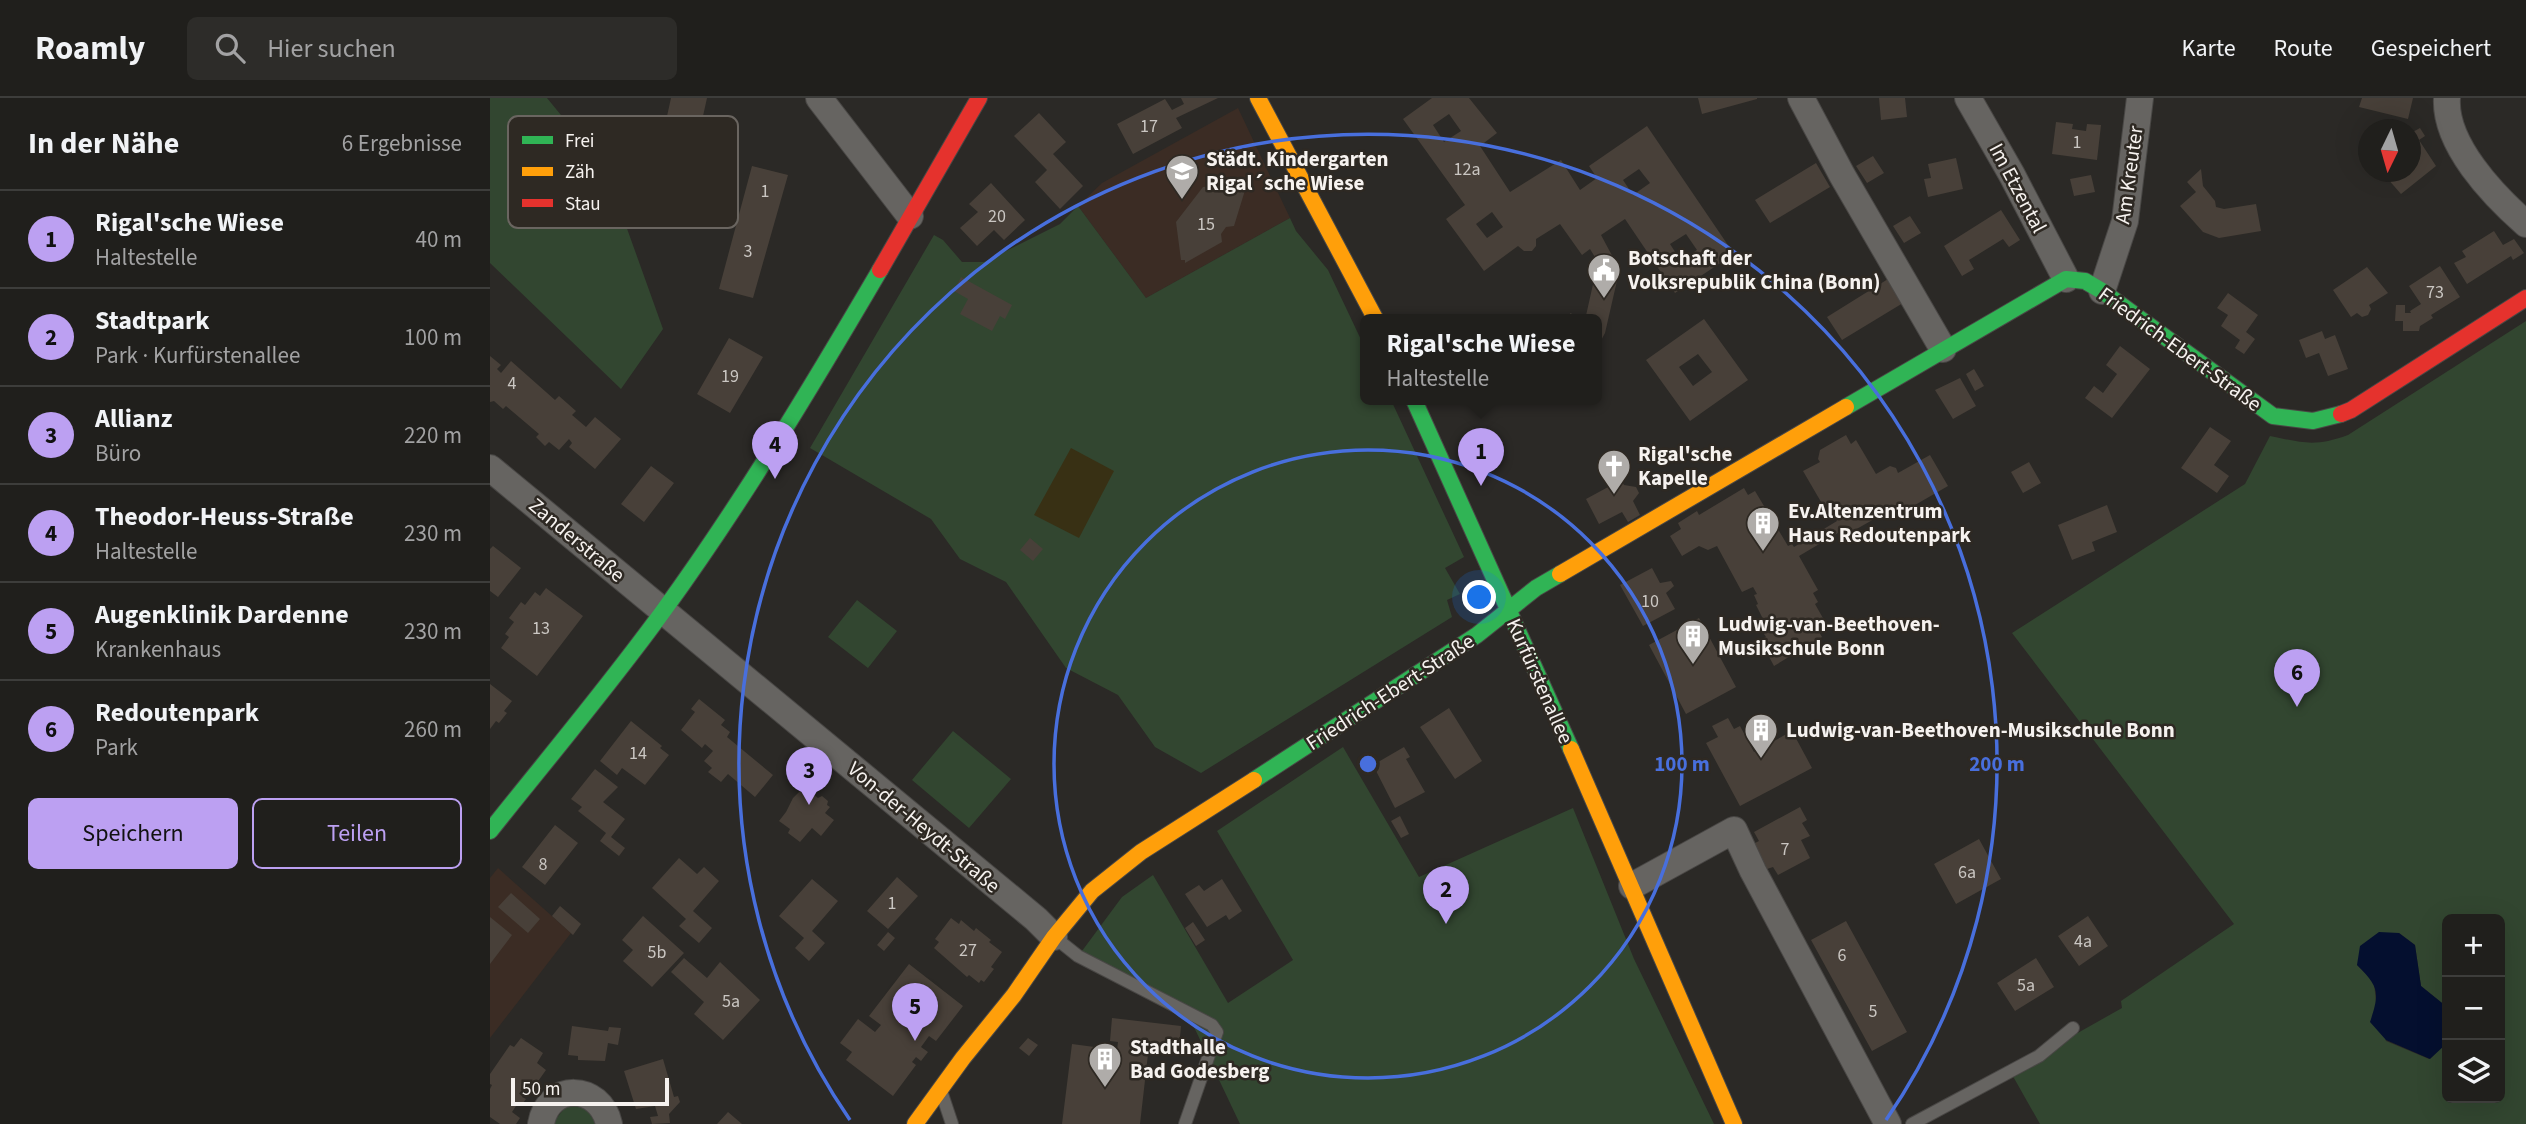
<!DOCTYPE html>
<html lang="de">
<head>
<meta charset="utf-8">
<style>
  body { margin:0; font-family:"Source Sans 3",sans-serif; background:#2d2c29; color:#f1f3f6 }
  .controls { position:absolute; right:21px; bottom:21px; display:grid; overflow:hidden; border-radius:10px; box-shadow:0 7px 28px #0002 }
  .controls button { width:63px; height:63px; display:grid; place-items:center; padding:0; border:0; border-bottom:2px solid #3d3d3b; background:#201f1c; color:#f1f3f6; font:35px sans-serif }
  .compass { position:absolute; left:1868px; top:21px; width:63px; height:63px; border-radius:50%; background:#201f1c; box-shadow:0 7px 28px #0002; rotate:185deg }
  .scale { position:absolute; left:21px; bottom:18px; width:158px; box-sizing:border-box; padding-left:7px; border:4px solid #f6f2ef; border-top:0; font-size:19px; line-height:24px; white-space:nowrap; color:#f6f2ef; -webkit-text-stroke:5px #2e2923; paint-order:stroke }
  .you { position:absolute; left:990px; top:500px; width:24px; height:24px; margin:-18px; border:5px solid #fff; border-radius:50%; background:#1a73e8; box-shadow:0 0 0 10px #1a73e833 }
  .badge { display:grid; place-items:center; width:46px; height:46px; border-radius:50%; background:#bca0f2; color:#111; font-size:23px; font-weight:700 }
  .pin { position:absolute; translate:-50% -58px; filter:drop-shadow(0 2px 4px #0008) }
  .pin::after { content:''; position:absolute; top:37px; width:24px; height:21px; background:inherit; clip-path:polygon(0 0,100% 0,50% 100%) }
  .popup { position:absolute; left:870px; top:216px; width:242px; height:91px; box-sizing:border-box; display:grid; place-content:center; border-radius:10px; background:#201f1c; filter:drop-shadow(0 2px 5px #0005); font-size:23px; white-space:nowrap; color:#a2a2a3 }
  .popup b { font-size:26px; color:#f1f3f6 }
  .popup::after { content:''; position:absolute; left:50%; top:100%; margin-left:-14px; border:14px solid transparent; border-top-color:#201f1c }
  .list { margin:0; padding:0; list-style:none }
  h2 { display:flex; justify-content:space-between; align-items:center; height:91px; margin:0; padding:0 28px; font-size:30px }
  h2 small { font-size:23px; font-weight:400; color:#a2a2a3 }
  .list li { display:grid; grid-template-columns:46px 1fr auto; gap:21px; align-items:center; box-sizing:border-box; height:98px; padding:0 28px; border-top:2px solid #3d3d3b }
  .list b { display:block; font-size:26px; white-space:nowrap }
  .list p { margin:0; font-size:23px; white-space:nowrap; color:#a2a2a3 }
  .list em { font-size:23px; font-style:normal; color:#a2a2a3 }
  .actions { display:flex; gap:14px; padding:21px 28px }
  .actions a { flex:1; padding:16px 0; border:2px solid #bca0f2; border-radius:10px; text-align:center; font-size:24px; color:#bca0f2 }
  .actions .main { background:#bca0f2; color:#111 }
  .icon { flex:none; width:38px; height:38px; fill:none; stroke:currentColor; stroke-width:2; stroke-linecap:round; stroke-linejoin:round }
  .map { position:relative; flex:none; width:2036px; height:1026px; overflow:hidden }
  header { display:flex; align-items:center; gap:42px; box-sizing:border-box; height:98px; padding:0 35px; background:#201f1c; border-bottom:2px solid #3d3d3b }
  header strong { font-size:33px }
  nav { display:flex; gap:38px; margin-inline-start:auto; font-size:24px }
  .search { width:490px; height:63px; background:#2d2c29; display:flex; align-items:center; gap:18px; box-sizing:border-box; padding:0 24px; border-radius:10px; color:#a2a2a3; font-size:26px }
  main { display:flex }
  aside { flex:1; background:#201f1c }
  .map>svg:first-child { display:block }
</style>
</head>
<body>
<header>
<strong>Roamly</strong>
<div class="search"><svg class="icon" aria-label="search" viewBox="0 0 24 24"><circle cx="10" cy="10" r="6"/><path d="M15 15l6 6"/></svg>Hier suchen</div>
<nav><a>Karte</a><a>Route</a><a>Gespeichert</a></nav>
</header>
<main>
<aside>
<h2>In der Nähe<small>6 Ergebnisse</small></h2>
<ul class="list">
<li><span class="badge">1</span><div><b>Rigal'sche Wiese</b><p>Haltestelle</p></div><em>40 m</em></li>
<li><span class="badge">2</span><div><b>Stadtpark</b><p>Park · Kurfürstenallee</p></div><em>100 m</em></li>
<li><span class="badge">3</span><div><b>Allianz</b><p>Büro</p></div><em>220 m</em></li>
<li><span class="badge">4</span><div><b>Theodor-Heuss-Straße</b><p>Haltestelle</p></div><em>230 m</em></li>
<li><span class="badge">5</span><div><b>Augenklinik Dardenne</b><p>Krankenhaus</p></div><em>230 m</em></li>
<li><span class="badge">6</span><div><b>Redoutenpark</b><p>Park</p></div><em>260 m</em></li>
</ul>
<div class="actions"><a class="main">Speichern</a><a>Teilen</a></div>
</aside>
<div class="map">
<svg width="2036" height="1026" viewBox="0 0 2036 1026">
  <rect width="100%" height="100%" fill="#2b2926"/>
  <path fill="#3b2c24" d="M748,10L800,120L656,200L588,108L612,85Z
    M8,770L81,835L0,940V780Z"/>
  <path fill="#324630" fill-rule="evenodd" d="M0,0H57L116,72L173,231L131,291L0,165Z
    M588,108L656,200L800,120L806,133L838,172L875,250L876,302H901L974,459L955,470L970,496L957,502L962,519L711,675L665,649L628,597L576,570L516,484L470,461L441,421L320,350L444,137L453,142L472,164H494L570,126Z
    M2036,223V1026H1550L1520,973L1632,910L1631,903L1744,826L1522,535L1755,386L1780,338C1814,345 1825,349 1858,337ZM1957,821H2010V1000H1957V945L1939,961L1896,943L1886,905L1884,884L1867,867L1909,835L1925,847L1931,888L1957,909V918Z
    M367,502L407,533L378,570L338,539Z
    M463,633L521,681L479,730L422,682Z
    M853,649L929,779L1083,710L1144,861L1224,1026H750L704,929L592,853L632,799L663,777L738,905L803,862L727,733Z
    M92,1006L110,1026H62L77,1007Z"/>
  <path fill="#383014" d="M581,350L624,373L589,440L544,417Z"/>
  <path fill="#040f2f" d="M1889,834L1909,835L1925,847L1931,888L1957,909V945L1940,961L1896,942L1880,924C1890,894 1889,889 1867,867L1870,848Z"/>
  <path fill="#484039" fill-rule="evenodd" d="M181,0H217L195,99L161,91Z
    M691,0H728L686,20L692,30L643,56L627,26L675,1L682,12L694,6Z
    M942,0H979L1007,35L990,48L1020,94L1071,62L1090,92L1107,80L1099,68L1157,28L1244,156L1185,195L1135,121L1111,137L1125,163L1123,172L1129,174L1115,235L1107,250V222H1095L1108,164L1100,151L1092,157L1070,126L1046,141V148L1042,153H1034L1028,148L994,173L956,121L975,107L913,21ZM959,16L971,33L954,44L943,27ZM1149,71L1160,85L1143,97L1133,82ZM1002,114L1013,129L997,140L986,126ZM1196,136L1207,152L1191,163L1180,146Z
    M1208,0H1267V1L1212,16Z
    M1389,0H1415L1417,19L1391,22Z
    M1872,0H1923L1918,21L1869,9Z
    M549,15L576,44L563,56L593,88L570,111L545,84L557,72L524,38Z
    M1566,24L1583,26L1582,31L1596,33L1597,26L1611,27L1607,62L1562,56Z
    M1930,30L1935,38L1929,42L1946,68L1911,96L1897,80L1904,74H1921V35Z
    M1383,58L1394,75L1377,85L1366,68Z
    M1466,60L1473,91L1438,99L1434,81L1441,80L1438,66Z
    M1326,65L1340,89L1280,125L1265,102Z
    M262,68L298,77L263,200L229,191Z
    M1711,71L1713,88L1725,103L1726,109L1734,111L1766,106L1771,133L1729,140L1713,134L1690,108L1706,94L1697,84Z
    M1601,77L1605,94L1584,98L1580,81Z
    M501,85L535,122L514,142L504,132L487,148L470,130L488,114L479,106Z
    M752,85V90L756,89L744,128L736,129L731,136L732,144L695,165V162H691L686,124L713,89Z
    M1511,112L1530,142L1519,149L1513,141L1479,162L1484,171L1472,178L1454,148Z
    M1420,118L1431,135L1414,145L1403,128Z
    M2004,133L2013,147L2024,141L2034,155L2023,162L2021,158L1977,186L1964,165L1976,159L1972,153Z
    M1950,168L1970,199L1941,217L1943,220L1930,228L1929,233H1913V223H1905L1906,207H1915V215H1921L1920,213L1931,206L1919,188Z
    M1877,169L1898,195L1879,207L1881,211L1878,217L1872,219L1867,215L1861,219L1843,192Z
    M471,179L522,207L515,221L510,218L502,233L470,216L478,201L464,193Z
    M1398,181L1413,205L1352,242L1337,219Z
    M1738,195L1768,217L1756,234L1765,241L1754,256L1745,250L1750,242L1731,228L1738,217L1727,210Z
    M1081,215L1086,222H1071Z
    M1214,221L1258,282L1200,323L1156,262ZM1208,256L1222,274L1203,288L1189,269Z
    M1832,233L1835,241L1845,237L1858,271L1838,278L1829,255L1816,260L1809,242Z
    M239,240L273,259L240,315L207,296Z
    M1630,248L1660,271L1622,320L1595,300L1604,288L1613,295L1627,276L1616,267Z
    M0,258L11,267L7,271L11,275L21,263L65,302L69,298L86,313L82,317L96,329L105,319L131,341L105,371L79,349L82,345L79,341L69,352L59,344L55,348L46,339L49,336L16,308L13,311L4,303L0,304Z
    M1484,271L1494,288L1485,293L1476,276Z
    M1470,280L1486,308L1463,321L1445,292Z
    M1720,329L1741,343L1724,367L1739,378L1727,395L1691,370Z
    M1356,337L1361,346L1366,342L1386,376L1400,368L1406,370L1408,375L1440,357L1458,388L1399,422L1395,417L1387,422L1386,420L1356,437L1353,432L1309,458L1328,492L1323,495L1328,504L1325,506L1338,529L1329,534L1332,539L1284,568L1270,542L1276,539L1274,536L1278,531L1266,507L1268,506L1264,497L1267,496L1263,489L1252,494L1227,448L1218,452L1209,448L1192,458L1180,438L1191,431L1188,425L1207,413L1209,417L1254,390L1258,397L1265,393L1298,448L1302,446L1304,449L1347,423L1338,407L1334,409L1313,373L1330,364L1328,361L1330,352Z
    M1539,364L1551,385L1533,395L1521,374Z
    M161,368L184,385L154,424L131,406Z
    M1126,373L1134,387L1146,389L1149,395L1143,403L1150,417L1138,424L1132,414L1109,426L1096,401L1120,388L1115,379Z
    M1617,407L1627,434L1602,444L1605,453L1582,462L1568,427Z
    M540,440L553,451L543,463L530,452Z
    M3,448L31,470L8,499L0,493V451Z
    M1162,470L1170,485L1181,483L1184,488L1176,495L1185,511L1153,528L1130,487Z
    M56,490L93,518L47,578L11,550L19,539L15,536L24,524L19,520L31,504L35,507L45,494L50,498Z
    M1209,520L1246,589L1196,616L1159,547Z
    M0,586L22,603L14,613L17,615L9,625L6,623L0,631Z
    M209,601L235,622L231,627L240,634L237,639L283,677L265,699L238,676L231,684L218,674L222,670L214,663L223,653L215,646L212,650L191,632L205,614L201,611Z
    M959,610L992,663L965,681L930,629Z
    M1238,620L1244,631L1250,628L1264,654L1302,633L1322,670L1250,708L1216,645L1228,639L1222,628Z
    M141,623L172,648L170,650L179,657L155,687L132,670L127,677L110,663Z
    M914,649L920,659L916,661L935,694L905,710L883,667Z
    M105,671L128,689L113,704L135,721L121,739L135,750L129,758L110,743L116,735L88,713L92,709L81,701Z
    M314,689L328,700L332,698L338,703L337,707L340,709L335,715L344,722L331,738L322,730L310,744L298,735L300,731L289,723L296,714L303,700Z
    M1310,709L1317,722L1312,725L1320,738L1311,742L1320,760L1288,777L1283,769L1277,771L1263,746L1269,743L1264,734Z
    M910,718L919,736L911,740L901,723Z
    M65,727L88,745L55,787L32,769Z
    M1489,741L1511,781L1466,806L1444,766Z
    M189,760L207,776L214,769L229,783L203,813L222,830L209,845L189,828L196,821L162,790Z
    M407,779L428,798L398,831L377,813Z
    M322,781L348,803L322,833L335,845L319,863L305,850L314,840L289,818Z
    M732,781L752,813L739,822L736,817L717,829L695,796L709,787L714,793Z
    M21,795L50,821L38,835L8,809Z
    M70,808L91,826L83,837L62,818Z
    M153,818L194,855L162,889L133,863L143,852L132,842Z
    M1598,818L1618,848L1589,868L1568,838Z
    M0,819L22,837L0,866Z
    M461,820L469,826L471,822L484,833L486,830L501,842L499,844L512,854L501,869L504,871L494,884L491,882L489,885L479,877L477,879L444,850L449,844L445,841Z
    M1356,823L1417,934L1382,953L1321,842Z
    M703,824L715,842L706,848L695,830Z
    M398,834L405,840L394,853L387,847Z
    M194,860L217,880L230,864L270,902L233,942L204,916L214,904L181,874Z
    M1546,860L1564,889L1525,913L1507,885Z
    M419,866L473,908L446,943L439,938L431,949L438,954L431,963L426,959L422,964L426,967L403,998L356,962L362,954L350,945L368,921L385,934L391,927L379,918Z
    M622,920L691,928L689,951L650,946L649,955L658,956L650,1026H572L582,946L627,952L628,944L620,943Z
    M82,928L118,933L119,929L131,930L128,947L118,945L115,963L88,962V958L78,957Z
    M31,940L53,955L47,965L56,972L39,996L36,994L32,999L36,1001L31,1008L28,1005L22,1014L30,1020L26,1026H10L0,1019V991L2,987L0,986V976L20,947L24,949Z
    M538,940L548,947L539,958L529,950Z
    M173,961L184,999L188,998L190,1004L179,1016L180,1025L162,1026L160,1019L168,1018L165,1008L146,1011L134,973Z
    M238,1014L252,1026H227Z"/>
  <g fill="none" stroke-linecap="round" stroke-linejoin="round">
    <defs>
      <path id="lane" d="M568,842L588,858L722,927L727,934L695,1026
        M452,996L462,1026
        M1422,1026L1549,958L1583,930"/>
      <path id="street" d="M329,0L420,118
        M1311,0L1352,77L1453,251
        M1478,0L1522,77L1576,181
        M1957,0C1954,46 2003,97 2036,126
        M1612,193L1635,123L1650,0
        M0,370L546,821L564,839
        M1142,788L1244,732L1263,773L1398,1026
        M51,1026C58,984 110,985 119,1026"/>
      <path id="fast" d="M924,302L1081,651
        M1356,309L1576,181L1595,183L1612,193L1783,318L1823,323L1851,316
        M764,682L987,537L1046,490L1070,476
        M0,733C58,660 119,588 174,512C253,403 322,288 390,172"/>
      <path id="slow" d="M768,0L886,222
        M1070,476L1356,309
        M1081,651L1244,1026
        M425,1026L473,960L524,897L564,839L602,793L651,754L764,682"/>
      <path id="jam" d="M390,172L489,0
        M1851,316L1861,312L2036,200"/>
    </defs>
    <use href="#lane" stroke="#494745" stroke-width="14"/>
    <use href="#street" stroke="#494745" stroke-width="28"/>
    <use href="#fast" stroke="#494745" stroke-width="18"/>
    <use href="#slow" stroke="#494745" stroke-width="18"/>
    <use href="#jam" stroke="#494745" stroke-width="18"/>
    <use href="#lane" stroke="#666461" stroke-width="12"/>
    <use href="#street" stroke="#666461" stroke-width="26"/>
    <use href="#fast" stroke="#30b455" stroke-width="16"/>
    <use href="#slow" stroke="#ff9f0a" stroke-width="16"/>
    <use href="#jam" stroke="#e5322d" stroke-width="16"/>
  </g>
  <g fill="none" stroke="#486fdd" stroke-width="3.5">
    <circle cx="878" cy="666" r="314"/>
    <path d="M360 1022A629 629 0 1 1 1396 1022"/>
  </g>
  <defs>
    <symbol id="school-pin" viewBox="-11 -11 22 30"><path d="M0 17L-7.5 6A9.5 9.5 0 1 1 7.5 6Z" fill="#afaca9" stroke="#2e2923"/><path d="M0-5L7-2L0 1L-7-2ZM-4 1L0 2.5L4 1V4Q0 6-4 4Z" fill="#fff"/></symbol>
    <symbol id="civic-pin" viewBox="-11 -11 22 30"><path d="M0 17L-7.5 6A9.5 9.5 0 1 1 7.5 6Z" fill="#afaca9" stroke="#2e2923"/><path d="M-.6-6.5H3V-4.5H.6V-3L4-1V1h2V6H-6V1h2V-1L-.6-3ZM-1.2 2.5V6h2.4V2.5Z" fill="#fff"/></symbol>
    <symbol id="church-pin" viewBox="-11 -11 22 30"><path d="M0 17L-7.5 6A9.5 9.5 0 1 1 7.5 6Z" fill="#afaca9" stroke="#2e2923"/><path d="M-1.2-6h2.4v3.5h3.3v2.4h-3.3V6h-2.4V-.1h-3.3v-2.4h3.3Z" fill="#fff"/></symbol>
    <symbol id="building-pin" viewBox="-11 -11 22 30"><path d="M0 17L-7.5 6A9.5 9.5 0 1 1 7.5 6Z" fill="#afaca9" stroke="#2e2923"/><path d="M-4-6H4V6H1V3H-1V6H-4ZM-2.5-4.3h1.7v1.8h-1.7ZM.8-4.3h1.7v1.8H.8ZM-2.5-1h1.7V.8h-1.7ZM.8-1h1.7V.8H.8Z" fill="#fff"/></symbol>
  </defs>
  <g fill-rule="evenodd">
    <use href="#school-pin" x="673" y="54" width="38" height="52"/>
    <use href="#civic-pin" x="1095" y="153" width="38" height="52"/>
    <use href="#church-pin" x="1105" y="349" width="38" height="52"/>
    <use href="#building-pin" x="1254" y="406" width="38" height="52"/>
    <use href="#building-pin" x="1184" y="519" width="38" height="52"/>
    <use href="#building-pin" x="1252" y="613" width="38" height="52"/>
    <use href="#building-pin" x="596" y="942" width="38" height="52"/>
  </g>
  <g text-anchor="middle" stroke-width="5" stroke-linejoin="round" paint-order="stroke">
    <g font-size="18" fill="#cac6c2">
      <text x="659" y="34">17</text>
      <text x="1587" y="50">1</text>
      <text x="977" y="77">12a</text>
      <text x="275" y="99">1</text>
      <text x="507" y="124">20</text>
      <text x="716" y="132">15</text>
      <text x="258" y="159">3</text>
      <text x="1945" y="200">73</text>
      <text x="240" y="284">19</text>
      <text x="22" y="291">4</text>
      <text x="1160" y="509">10</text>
      <text x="51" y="536">13</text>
      <text x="148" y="661">14</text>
      <text x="1295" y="757">7</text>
      <text x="53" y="772">8</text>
      <text x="1477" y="780">6a</text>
      <text x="402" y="811">1</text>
      <text x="1593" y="849">4a</text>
      <text x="478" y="858">27</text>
      <text x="167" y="860">5b</text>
      <text x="1352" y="863">6</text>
      <text x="1536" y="893">5a</text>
      <text x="241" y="909">5a</text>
      <text x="1383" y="919">5</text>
    </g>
    <g font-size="21" font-weight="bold" fill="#f6f2ef" stroke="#2e2923" text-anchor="start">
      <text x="716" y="68">Städt. Kindergarten<tspan x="716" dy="24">Rigal´sche Wiese</tspan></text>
      <text x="1138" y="167">Botschaft der<tspan x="1138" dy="24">Volksrepublik China (Bonn)</tspan></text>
      <text x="1148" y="363">Rigal'sche<tspan x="1148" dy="24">Kapelle</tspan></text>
      <text x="1298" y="420">Ev.Altenzentrum<tspan x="1298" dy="24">Haus Redoutenpark</tspan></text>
      <text x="1228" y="533">Ludwig-van-Beethoven-<tspan x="1228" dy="24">Musikschule Bonn</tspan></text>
      <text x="1296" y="639">Ludwig-van-Beethoven-Musikschule Bonn</text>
      <text x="640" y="956">Stadthalle<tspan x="640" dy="24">Bad Godesberg</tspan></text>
    </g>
    <g font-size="21" fill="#f6f2ef" stroke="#2e2923">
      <text transform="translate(1639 77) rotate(-82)" y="7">Am Kreuter</text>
      <text transform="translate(1528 90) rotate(62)" y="7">Im Etzental</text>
      <text transform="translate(1690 251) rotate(36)" y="7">Friedrich-Ebert-Straße</text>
      <text transform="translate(87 442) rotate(40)" y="7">Zanderstraße</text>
      <text transform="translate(1050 583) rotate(66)" y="7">Kurfürstenallee</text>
      <text transform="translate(900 594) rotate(-33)" y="7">Friedrich-Ebert-Straße</text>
      <text transform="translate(434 729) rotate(40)" y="7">Von-der-Heydt-Straße</text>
    </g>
  </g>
  <rect x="18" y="18" width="230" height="112" rx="10" fill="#2e2923" stroke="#6a6560" stroke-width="2"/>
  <rect x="32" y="38" width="31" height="8" fill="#30b455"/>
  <rect x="32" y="69" width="31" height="9" fill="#ff9f0a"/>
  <rect x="32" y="101" width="31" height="8" fill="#e5322d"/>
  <g font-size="19" fill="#f6f2ef">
    <text x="75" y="49">Frei</text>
    <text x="75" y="80">Zäh</text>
    <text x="75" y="112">Stau</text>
  </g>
  <circle cx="878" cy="666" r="10" fill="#486fdd" stroke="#2e2923" stroke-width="3.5"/>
  <g font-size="21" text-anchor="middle" font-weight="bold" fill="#486fdd" stroke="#2e2923" stroke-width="5" stroke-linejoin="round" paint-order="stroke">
    <text x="1192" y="673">100 m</text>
    <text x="1507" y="673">200 m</text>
  </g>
</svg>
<div class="controls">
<button>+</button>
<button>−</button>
<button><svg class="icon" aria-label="layers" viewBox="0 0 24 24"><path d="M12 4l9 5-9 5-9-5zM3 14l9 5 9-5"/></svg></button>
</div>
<svg class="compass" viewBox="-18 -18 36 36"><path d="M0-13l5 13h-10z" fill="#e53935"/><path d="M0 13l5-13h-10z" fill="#a2a2a3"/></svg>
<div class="scale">50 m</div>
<div class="you"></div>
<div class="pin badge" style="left:991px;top:388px">1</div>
<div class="popup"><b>Rigal'sche Wiese</b>Haltestelle</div>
<div class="pin badge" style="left:956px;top:826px">2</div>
<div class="pin badge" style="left:319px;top:707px">3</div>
<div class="pin badge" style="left:285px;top:381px">4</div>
<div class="pin badge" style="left:425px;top:943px">5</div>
<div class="pin badge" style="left:1807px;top:609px">6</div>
</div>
</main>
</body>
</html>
